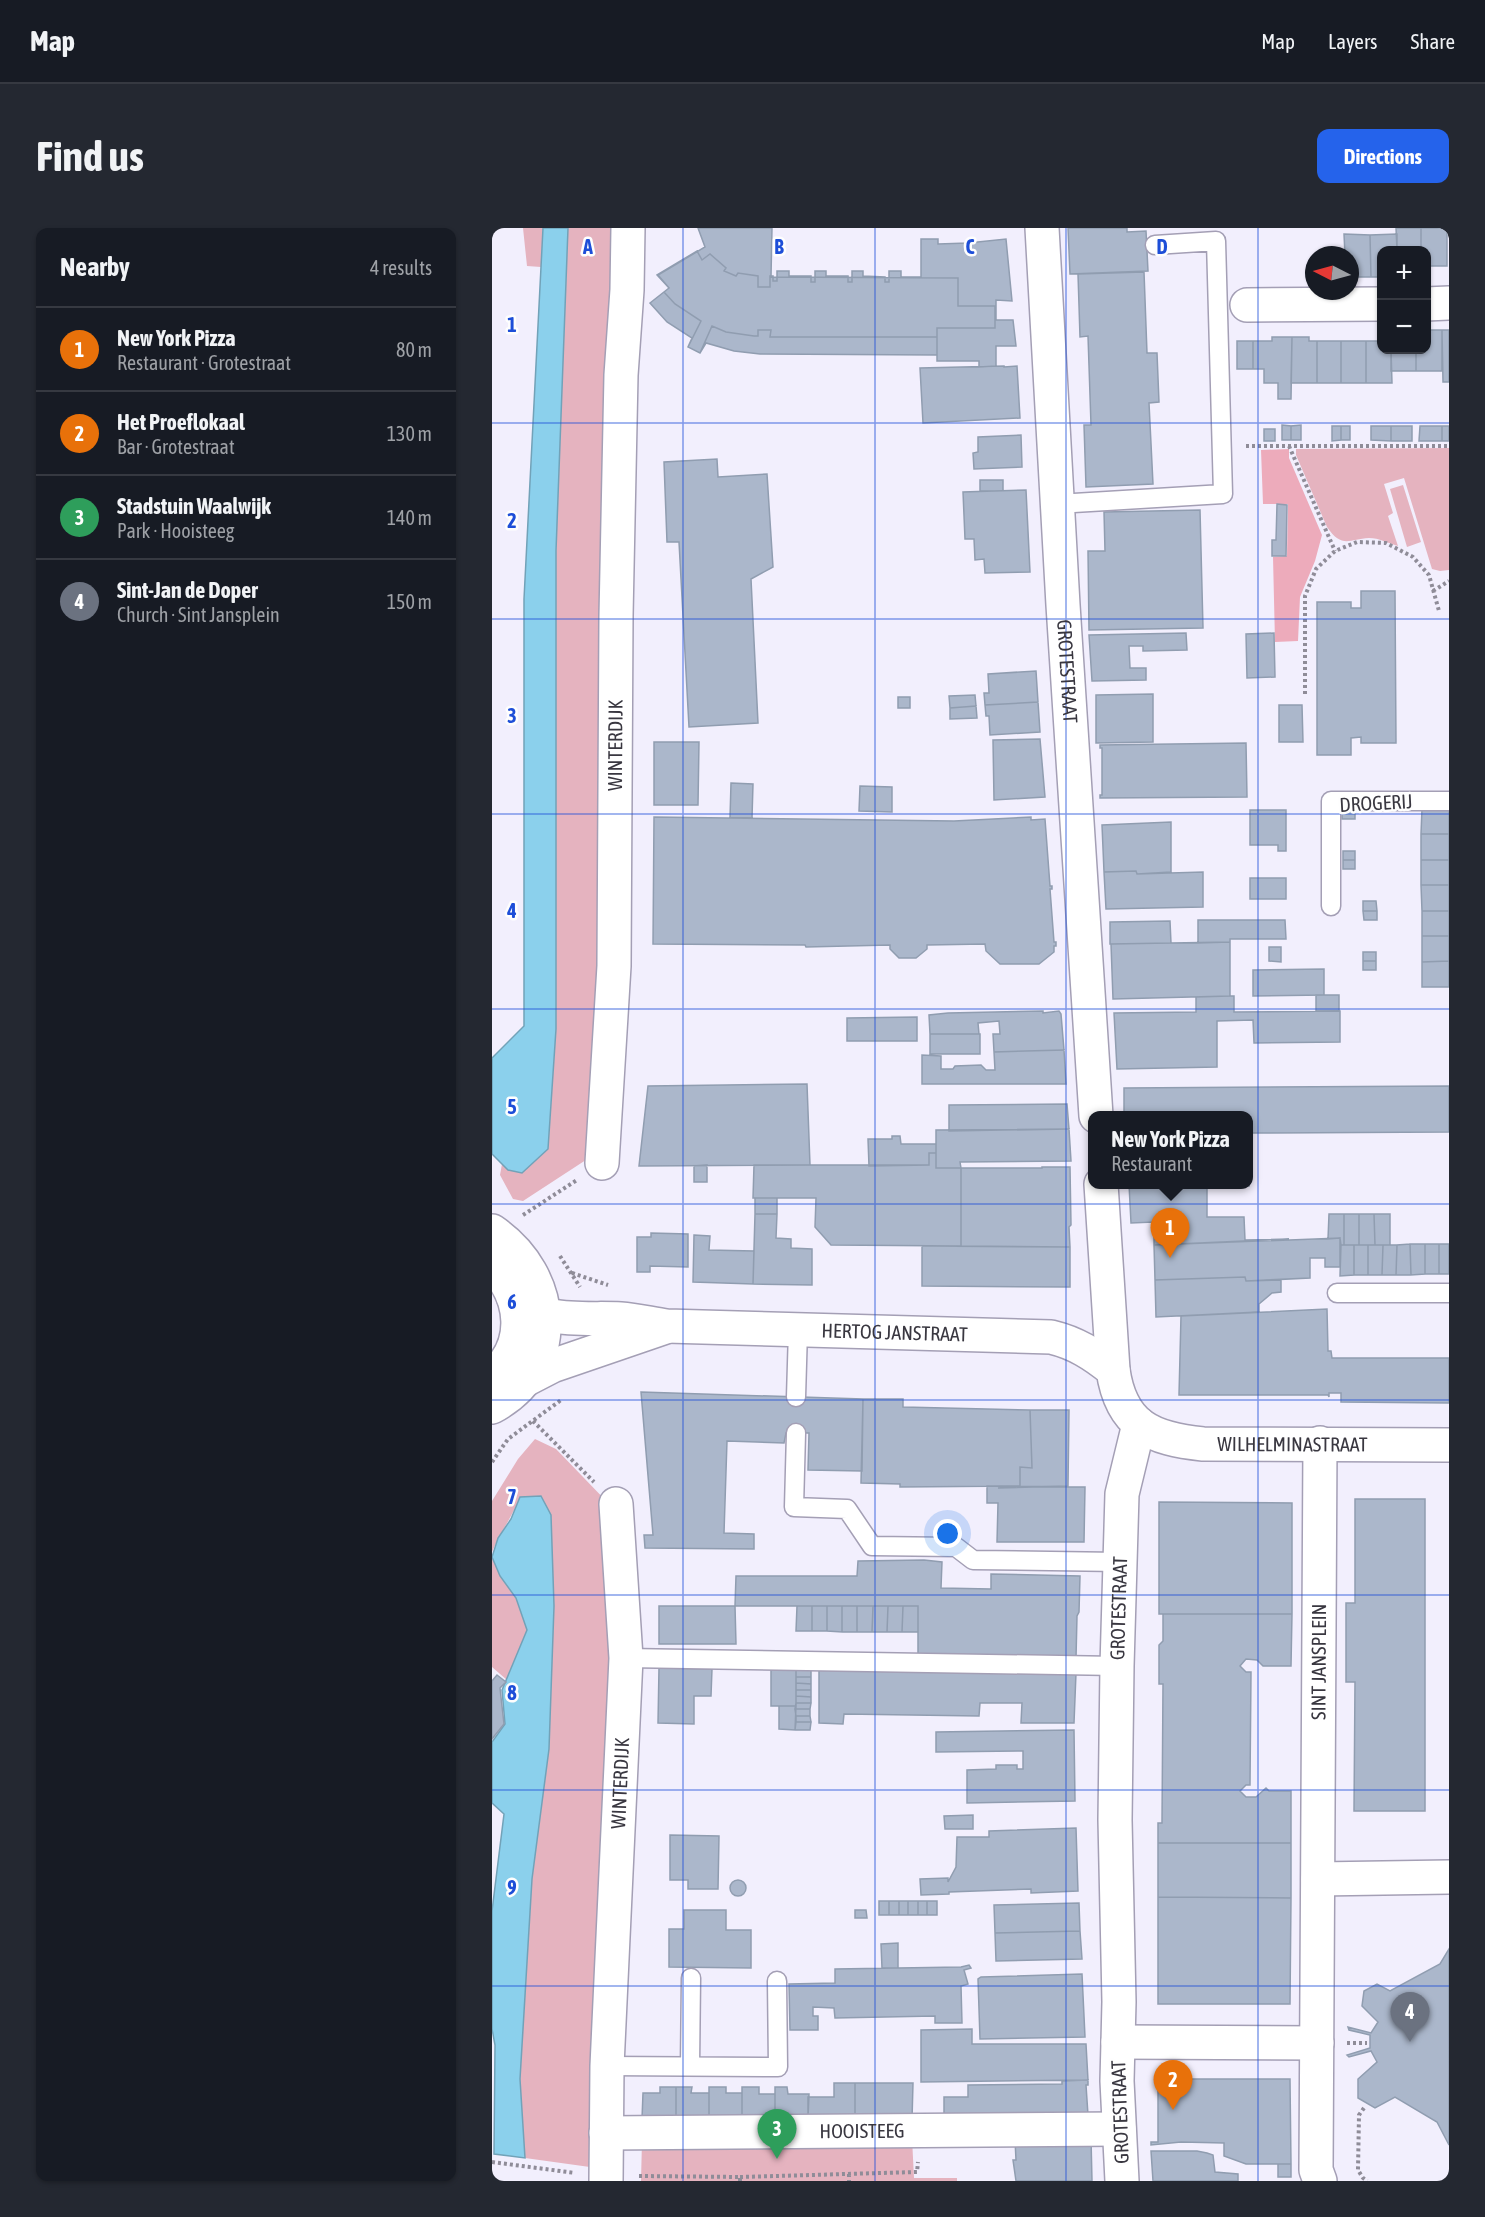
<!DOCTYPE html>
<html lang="en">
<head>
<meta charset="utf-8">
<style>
  body { margin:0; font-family:"Asap Condensed",sans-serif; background:#242831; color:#f1f3f6 }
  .controls { position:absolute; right:18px; top:18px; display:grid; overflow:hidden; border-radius:12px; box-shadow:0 2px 4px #0004 }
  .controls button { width:54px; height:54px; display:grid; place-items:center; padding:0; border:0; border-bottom:2px solid #363941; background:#171b24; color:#f1f3f6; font:30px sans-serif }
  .compass { position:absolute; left:813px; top:18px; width:54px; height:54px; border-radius:50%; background:#171b24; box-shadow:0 2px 4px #0004; rotate:276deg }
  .you { position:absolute; left:456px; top:1306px; width:21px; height:21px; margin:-15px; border:4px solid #fff; border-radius:50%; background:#1a73e8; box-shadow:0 0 0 9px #1a73e833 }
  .badge { display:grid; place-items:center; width:39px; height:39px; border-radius:50%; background:#2563eb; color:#fff; font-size:20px; font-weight:700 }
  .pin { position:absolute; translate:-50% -50px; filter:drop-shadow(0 2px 3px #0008) }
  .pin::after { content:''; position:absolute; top:32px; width:21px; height:18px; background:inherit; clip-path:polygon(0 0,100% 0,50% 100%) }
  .popup { position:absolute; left:596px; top:883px; width:165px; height:78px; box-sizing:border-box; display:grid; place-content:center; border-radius:12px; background:#171b24; filter:drop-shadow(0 2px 4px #0005); font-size:20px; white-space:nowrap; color:#9ea1a6 }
  .popup b { font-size:22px; color:#f1f3f6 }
  .popup::after { content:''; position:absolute; left:50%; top:100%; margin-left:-12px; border:12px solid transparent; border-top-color:#171b24 }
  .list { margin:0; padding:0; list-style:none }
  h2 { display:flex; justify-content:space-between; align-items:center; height:78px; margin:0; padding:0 24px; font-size:26px }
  h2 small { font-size:20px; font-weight:400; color:#9ea1a6 }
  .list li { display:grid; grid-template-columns:39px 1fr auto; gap:18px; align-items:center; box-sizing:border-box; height:84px; padding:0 24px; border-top:2px solid #363941 }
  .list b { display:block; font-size:22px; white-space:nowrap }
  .list p { margin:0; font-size:20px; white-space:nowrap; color:#9ea1a6 }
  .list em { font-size:20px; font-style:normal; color:#9ea1a6 }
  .map { position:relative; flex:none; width:957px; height:1953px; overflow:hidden; border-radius:12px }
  header { display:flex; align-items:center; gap:36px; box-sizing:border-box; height:84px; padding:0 30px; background:#171b24; border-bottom:2px solid #363941 }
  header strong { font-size:28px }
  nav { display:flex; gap:33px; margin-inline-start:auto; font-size:21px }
  .intro { display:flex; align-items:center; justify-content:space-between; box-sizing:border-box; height:144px; padding:0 36px }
  h1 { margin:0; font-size:42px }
  .button { padding:15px 27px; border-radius:12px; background:#2563eb; color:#fff; font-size:21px; font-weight:700 }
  main { display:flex; gap:36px; padding:0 36px }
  aside { flex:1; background:#171b24; border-radius:12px; box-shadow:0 2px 4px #0004 }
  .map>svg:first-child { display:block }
</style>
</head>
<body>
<header>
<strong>Map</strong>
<nav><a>Map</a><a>Layers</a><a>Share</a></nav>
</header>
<div class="intro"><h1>Find us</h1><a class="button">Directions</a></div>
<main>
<aside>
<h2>Nearby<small>4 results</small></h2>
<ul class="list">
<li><span class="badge" style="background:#e8710a">1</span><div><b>New York Pizza</b><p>Restaurant · Grotestraat</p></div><em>80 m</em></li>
<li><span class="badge" style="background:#e8710a">2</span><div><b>Het Proeflokaal</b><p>Bar · Grotestraat</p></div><em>130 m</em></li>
<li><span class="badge" style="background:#2e9e5b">3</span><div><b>Stadstuin Waalwijk</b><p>Park · Hooisteeg</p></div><em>140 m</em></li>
<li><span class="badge" style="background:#6b7280">4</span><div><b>Sint-Jan de Doper</b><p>Church · Sint Jansplein</p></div><em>150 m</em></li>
</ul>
</aside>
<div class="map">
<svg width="957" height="1953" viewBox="0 0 957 1953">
  <rect width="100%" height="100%" fill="#f2effd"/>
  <path fill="#e5b3bf" d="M31,0H51L49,39L35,38Z
    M76,0H120L103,918L100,928L31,973L21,971L8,947L10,936L16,942L38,938L56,921L64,801V323Z
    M957,220V342L948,343L940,341L912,250L892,256L901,285L896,288L906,318C896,315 887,310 877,310C857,311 850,321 835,299L804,227V221Z
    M911,257L929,314L915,319L898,261Z
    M43,1211L64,1221L119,1278L126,1407L105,1940L33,1930L28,1851L40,1651L57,1521L62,1378L28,1269C20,1289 8,1305 0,1324V1273L26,1231Z
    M0,1329L8,1348L24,1370L35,1402L15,1452L0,1439Z
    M420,1910L422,1950H465V1953H149L150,1912Z"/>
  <path fill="#edabbb" d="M797,221V230L830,307L823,333L808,369L806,413L783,414L781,329L795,328L796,276H771L769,222Z"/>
  <path fill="#8bd0ec" stroke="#72a2b8" stroke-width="1.5" d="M51,0H76L64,323V801L56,921L30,945L16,942L0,926V830L32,798V371Z
    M49,1268L59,1287L62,1378L57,1521L40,1651L28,1851L33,1930L2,1926L3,1817L0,1801V1683L12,1586L0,1575V1514L13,1496L10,1462L35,1402L24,1370L8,1348L0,1329L6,1310L19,1291L28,1269Z"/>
  <path fill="#abb7cb" stroke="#909db0" stroke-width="1.5" d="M206,0H280L279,49L466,50V78H503V100H445V127L268,126L242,123L214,115L208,125L196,119L200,110L175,94L158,75L177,60L166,47L213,19Z
    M576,0H635V4L654,3L656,43L578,46Z
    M904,0H929V22H905Z
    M929,0H955V38H934V22H929Z
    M852,6L878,7L879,49H858V27H853Z
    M905,6V22H890V49H879L878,7Z
    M429,11H446V16L476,15L514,11L520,73L504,72V92H521L524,118H504V138L487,139V133H445V109H278L279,102H266V108H262L234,104L220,98L208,125L196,119L209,93L183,76L172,64L177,60L165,47L205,23L210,32L218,26L234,40L232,43L244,48L246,45L266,48V59H278V48H281V53H285V43H297V48H319V54H323V43H334V48H356V54H360V43H371V48L393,49V54H397V43H409V49H429Z
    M652,44L655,125H665L667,174L657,175L661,256L594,259L592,197H599L596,108L588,109L586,46Z
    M934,102H950V143H924V122H934Z
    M950,102H957V154H951Z
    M780,109H800L799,171H786V155H772V141H761V113H780Z
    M800,109H817V113H825V155H799Z
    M745,113H761V141H745Z
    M825,113H849V155H825Z
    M849,113H874V155H849Z
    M874,113H890V122H899L900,155H874Z
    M899,122H924V143H899Z
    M512,138V139L525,138L528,190L431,195L428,140Z
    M790,197L799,198V212H790Z
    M809,197V212H799V198Z
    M840,198H849V212L840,213Z
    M849,198H858V212H849Z
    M879,198H899V213L879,212Z
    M899,198H920V213H899Z
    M928,198H950V213H927Z
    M950,198H957V213H950Z
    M772,201H783V213H772Z
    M529,207L530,239L482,241L481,225L486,224V209Z
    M225,231L226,249L275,246L281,339L259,351L266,495L197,499L187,314H175L172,234Z
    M488,252H511V263H488Z
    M534,262L538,344L493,345L492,331L483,332L482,311H473L471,264Z
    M785,276L795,277L794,328H780V312H784Z
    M708,282L711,400L597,402L596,323H613L612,284Z
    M869,363H903L904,515H869V509L859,510V527H825V374H859V380H869Z
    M694,405L695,422L651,423V418H637L638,440H654V452L600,453L597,407Z
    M782,405L783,449L755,450L754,406Z
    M544,443L546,474L493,477L492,465H497L496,446Z
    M661,466V514L604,515V467Z
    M483,467L484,478L458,480L457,468Z
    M406,469H418V480H406Z
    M546,474L548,504L498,507L497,488H494L493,477Z
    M787,477H810L811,514H787Z
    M484,478L485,490L458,491V480Z
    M548,511L553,569L502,572L501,512Z
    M162,514H207L206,577H162Z
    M754,515L755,569L608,570V567H610V520H608V517Z
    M239,555L261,556L260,590H238Z
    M368,558L400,559V584L367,583Z
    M850,581H863V591H850Z
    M930,581H957V606H929Z
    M758,582H794V623H786V617H758Z
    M162,589L462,593L539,589V592L553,591L558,658H560V661H558L562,714H564V718H562V724L547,736H508L494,723L493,716L435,717V721L424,730H407L398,721V717L314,719L313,717L161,716Z
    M679,594V644L645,646L644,643L612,644L610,597Z
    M929,606H957V632H929Z
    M851,623H863V632H851Z
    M851,632H863V641H851Z
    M929,632H957V657H929Z
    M644,643L645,646L711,644V679L614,681L612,644Z
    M758,650H794V671H758Z
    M929,657H957V683H930Z
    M871,673H884L885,683H871Z
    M871,683H885V692H872Z
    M930,683H957V708H930Z
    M706,692H793L794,711H738V714L706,715Z
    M678,693L679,715L618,716V694Z
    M930,708H957V733L930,734Z
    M738,714V768L621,771L619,716Z
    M777,719H789V734L777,733Z
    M871,724H884V733H871Z
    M871,733H884V742H871Z
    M957,733V759H930V734Z
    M832,741V767L761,768V742Z
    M824,767H847V783H824Z
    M738,768H742V784L848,783V814L762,815L761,792L725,793V839L625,841L622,785L704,784V769Z
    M551,783V785L567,783L569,786L572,822L502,824L501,806H508L507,793L486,795L487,806H438L437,787L456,785Z
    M425,789V813H355V790Z
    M438,806H488V826H438Z
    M572,822L574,856H430V827L449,828V841H461L463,838L489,837L494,842H503L502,824Z
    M315,856L318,937L147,938L156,858Z
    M957,858V904L756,905V888H632V860Z
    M575,876L577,901L457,903V877Z
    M577,901L579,933L468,934L469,940H444V902Z
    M400,908H408L409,916H444V925H437V937L377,938L376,911H400Z
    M437,925H444V940H469V1018L339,1017L323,999L324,970H261L262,937H437Z
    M756,935L757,958L715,959V989H752L753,1012L797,1011L662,1017V994L639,995L637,956H756Z
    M215,937V954H202V938Z
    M550,939H578L579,997L577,999L578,1019L469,1018V940H550Z
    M263,970H285V986H263Z
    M263,986H285L284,1010L299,1011V1020L320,1021V1057L261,1056Z
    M837,986H852V1017H849L848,1010L836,1011Z
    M852,986H867V1017H852Z
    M867,986H882L883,1017H867Z
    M882,986H898V1017H883Z
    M159,1005L196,1006V1039L158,1038V1044H145V1009H159Z
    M202,1007L218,1008L217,1022L262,1023L261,1056L201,1054Z
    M848,1010V1039H833V1030H818V1050L754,1053L753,1049L663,1052L662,1017Z
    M918,1016H933V1046L919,1047Z
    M918,1016L919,1047H904L905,1017Z
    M933,1016H947V1046H933Z
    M947,1016H957V1046H947Z
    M849,1017H862V1047L848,1048Z
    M862,1017H876V1047H862Z
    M876,1017H891L890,1047H876Z
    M891,1017H905L904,1047H890Z
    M430,1018L578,1019V1059L430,1058Z
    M753,1049L754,1053L789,1052V1064L780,1065L767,1076V1084L664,1089L663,1052Z
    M835,1081L836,1123H839L840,1130H957V1175L849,1174V1165H837V1169L836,1167H687L689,1088Z
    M149,1164L371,1171L370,1243L316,1242L317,1205H294L292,1215L235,1213L232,1305L262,1306V1321L153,1320L152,1307H161Z
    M371,1171H411V1179L538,1182L540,1240L528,1239V1258L408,1259V1256L369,1255Z
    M538,1182H577L576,1258L506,1260L528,1258V1239L540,1240Z
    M495,1258L593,1259L592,1314H505L506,1275H495Z
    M863,1271H933V1583H862L863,1454H854V1375H863Z
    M667,1274L800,1275V1386H667Z
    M432,1332L450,1334L449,1360L499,1361V1346L588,1348L587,1384L585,1388L584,1430L426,1428V1378H243L244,1348H365L366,1333Z
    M167,1378H243L244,1416H167Z
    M305,1378H320V1403H304Z
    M320,1378H335V1403H320Z
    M335,1378H350V1404L335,1403Z
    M350,1378H365V1404H350Z
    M365,1378H381L380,1404H365Z
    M381,1378H396L395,1404H380Z
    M396,1378H411L410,1404H395Z
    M411,1378H426V1404H410Z
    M671,1386H800L799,1438H771L765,1432L754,1431L748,1438L754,1444H759L758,1557H754L748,1563L754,1569H764L774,1560L777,1563H799V1615H666V1595H670L671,1456H667V1417L671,1413Z
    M167,1440L220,1441L219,1468H202V1496L166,1495Z
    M279,1441L304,1442V1478H279Z
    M304,1442H319V1449H304Z
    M327,1442L584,1445L582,1495H529L530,1475H488L487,1488L352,1486L351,1496L327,1495Z
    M5,1447L14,1454L8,1460L12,1496L0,1511V1453Z
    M304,1449H319V1456L304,1455Z
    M304,1455L319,1456V1462H304Z
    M304,1462H319V1469L304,1468Z
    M304,1468L319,1469V1475H304Z
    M304,1475H319L318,1481H303Z
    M287,1478H304L303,1502L287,1501Z
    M303,1481H318V1488H304Z
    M304,1488H318L319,1494H304Z
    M304,1494H319L318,1502H303Z
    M582,1502L583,1573L475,1575V1542L504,1541V1537H525V1541H531V1523L444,1524V1504Z
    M481,1587V1601H453L452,1588Z
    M584,1600L586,1663L539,1665V1661L457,1664V1666L429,1667L428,1651L456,1650V1654L464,1639L465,1609H497V1603Z
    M178,1607L227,1608L226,1661H196V1652H178Z
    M666,1615H799V1670L666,1669Z
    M238 1660a8 8 0 1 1 16 0a8 8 0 1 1-16 0Z
    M666,1669L799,1670L798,1776H666Z
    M387,1673H397V1687H387Z
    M397,1673H407V1687H397Z
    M407,1673H416V1687H407Z
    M416,1673H426V1687H416Z
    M426,1673H435V1687H426Z
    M435,1673H445V1687H435Z
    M587,1675L588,1703L503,1705L502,1677Z
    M192,1682H234V1702H259V1740L177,1739V1701H192Z
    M363,1682H374L375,1690H363Z
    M588,1703L590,1731L504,1733L503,1705Z
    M406,1715V1740H390L389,1716Z
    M957,1721V1917L945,1894L903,1869L883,1880L866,1870V1851L885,1834L879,1823L857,1829L855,1827L878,1820V1807L857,1802L856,1799L879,1805L886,1794L870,1778L872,1763L885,1756L898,1763L948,1736Z
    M477,1737L479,1740L472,1742L476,1756L469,1758L470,1795H443V1788L343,1790L342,1780L321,1779V1788H326V1802H298L297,1756L343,1755V1741L469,1739Z
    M590,1746L593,1809L488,1811L486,1751L489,1749Z
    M480,1801V1816H594L596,1852L429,1854V1802Z
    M666,1851H798L799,1936H754L732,1928V1915L689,1914L659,1917V1914H666Z
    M596,1852V1857H594L596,1887L452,1892V1869H476V1857L570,1856V1853Z
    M342,1855H363V1890H316V1869H342Z
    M363,1855H421L420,1892L363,1890Z
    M168,1859H184V1891H150L151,1865H168Z
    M184,1859H200L199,1865H217V1859V1891H184Z
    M217,1859H234V1865H250V1891H217Z
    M250,1859H267V1866H283V1891H250Z
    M283,1859H295L296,1866H317L316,1890L283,1891Z
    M599,1910L600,1953H524L521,1932H524L523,1912Z
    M659,1923H705L715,1925L721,1927L723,1944L746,1946V1953H661Z
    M786,1936H799V1949H786Z"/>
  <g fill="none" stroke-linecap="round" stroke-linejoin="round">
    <defs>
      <path id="lane" d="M565,276L731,266L724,13L663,17
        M839,678V573H957
        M845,1065H957
        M304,1169L306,1102
        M304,1205L302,1279L355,1281L380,1318L464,1319L481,1332L628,1334
        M134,1430L625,1438
        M115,1838L286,1839L285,1753
        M198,1838L199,1750"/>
      <g id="street">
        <path id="s1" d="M550,0L571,377L604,888"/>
        <path d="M934,76L957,75"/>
        <path d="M755,77L890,76"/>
        <path id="s2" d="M110,935L122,738L124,388L129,147L135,62L136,0"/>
        <path d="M609,956L621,1142"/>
        <path d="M826,1651L957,1649"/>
        <path d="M626,1814L825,1815"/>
        <path id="s3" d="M114,1905L627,1901"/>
        <path id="s4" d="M114,1953L115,1838L134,1430L124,1276"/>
        <path id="s5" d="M630,1953L625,1853L627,1774L623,1592L625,1438L630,1266L647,1196"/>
        <path id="s6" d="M828,1953L824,1942L828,1215"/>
      </g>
      <g id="secondary">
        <path d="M0,1003C65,1047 74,1139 0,1179"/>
        <path d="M0,1037C32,1069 37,1117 0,1148"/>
        <path id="s7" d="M21,1068C47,1097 94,1089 129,1091C144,1092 160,1096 175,1098L559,1109C584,1115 601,1126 621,1142C629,1198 660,1211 711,1216L957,1217"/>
        <path d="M31,1153L60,1138L171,1100"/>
      </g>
    </defs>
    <use href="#lane" stroke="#a49fb5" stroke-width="21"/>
    <use href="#street" stroke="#a49fb5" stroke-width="36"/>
    <use href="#secondary" stroke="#a49fb5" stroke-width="36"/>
    <path stroke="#8f8c98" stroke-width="4" stroke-dasharray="3 3" stroke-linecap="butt" d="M754,218H957
      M797,218L843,323
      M941,363L957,353
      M813,466V368L824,341L843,323L865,314L894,315L921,329L937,347L947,383
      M31,987L85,952
      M68,1028L88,1059
      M80,1045L116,1057
      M41,1193L102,1254
      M0,1234L16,1211L69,1172
      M855,1815H875
      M872,1880L867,1887L866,1942L871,1950L875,1953
      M0,1934L83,1945
      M357,1946V1953
      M147,1948L248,1949V1953
      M248,1949L425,1944L426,1934"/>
    <use href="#lane" stroke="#fff" stroke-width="18"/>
    <use href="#street" stroke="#fff" stroke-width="33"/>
    <use href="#secondary" stroke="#fff" stroke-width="33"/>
  </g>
  <path fill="none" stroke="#1d4ed8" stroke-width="1.5" stroke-opacity="0.55" d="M191,0V1953M383,0V1953M574,0V1953M766,0V1953M0,195H957M0,391H957M0,586H957M0,781H957M0,976H957M0,1172H957M0,1367H957M0,1562H957M0,1758H957"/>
  <g text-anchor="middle" stroke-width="5" stroke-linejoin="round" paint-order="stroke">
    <g font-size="20" fill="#393740" stroke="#fefefe">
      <text dy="7" stroke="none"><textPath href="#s1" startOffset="444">GROTESTRAAT</textPath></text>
      <text dy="7" stroke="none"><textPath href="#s2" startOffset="418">WINTERDIJK</textPath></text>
      <text transform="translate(884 575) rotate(-3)" y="7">DROGERIJ</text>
      <text dy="7" stroke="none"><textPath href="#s7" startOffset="388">HERTOG JANSTRAAT</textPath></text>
      <text dy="7" stroke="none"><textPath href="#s7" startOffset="834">WILHELMINASTRAAT</textPath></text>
      <text dy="7" stroke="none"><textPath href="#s5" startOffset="573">GROTESTRAAT</textPath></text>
      <text dy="7" stroke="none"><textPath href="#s6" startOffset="520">SINT JANSPLEIN</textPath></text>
      <text dy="7" stroke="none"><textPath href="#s4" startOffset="398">WINTERDIJK</textPath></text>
      <text transform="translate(628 1884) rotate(-92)" y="7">GROTESTRAAT</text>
      <text dy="7" stroke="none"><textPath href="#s3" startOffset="256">HOOISTEEG</textPath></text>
    </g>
  </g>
  <g font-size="20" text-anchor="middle" font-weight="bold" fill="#1d4ed8" stroke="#fefefe" stroke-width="5" stroke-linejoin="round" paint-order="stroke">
    <text x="96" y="26">A</text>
    <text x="287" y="26">B</text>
    <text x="478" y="26">C</text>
    <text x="670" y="26">D</text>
    <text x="20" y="104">1</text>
    <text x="20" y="300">2</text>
    <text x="20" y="495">3</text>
    <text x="20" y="690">4</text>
    <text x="20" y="886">5</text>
    <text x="20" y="1081">6</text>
    <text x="20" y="1276">7</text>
    <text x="20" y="1472">8</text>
    <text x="20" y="1667">9</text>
  </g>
</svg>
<div class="controls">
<button>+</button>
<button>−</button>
</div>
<svg class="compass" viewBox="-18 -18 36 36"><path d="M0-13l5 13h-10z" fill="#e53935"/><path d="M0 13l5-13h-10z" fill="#9ea1a6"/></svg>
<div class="you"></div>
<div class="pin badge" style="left:678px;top:1030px;background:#e8710a">1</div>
<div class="popup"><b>New York Pizza</b>Restaurant</div>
<div class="pin badge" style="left:681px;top:1882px;background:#e8710a">2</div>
<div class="pin badge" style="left:285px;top:1931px;background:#2e9e5b">3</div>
<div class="pin badge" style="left:918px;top:1814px;background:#6b7280">4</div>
</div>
</main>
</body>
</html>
